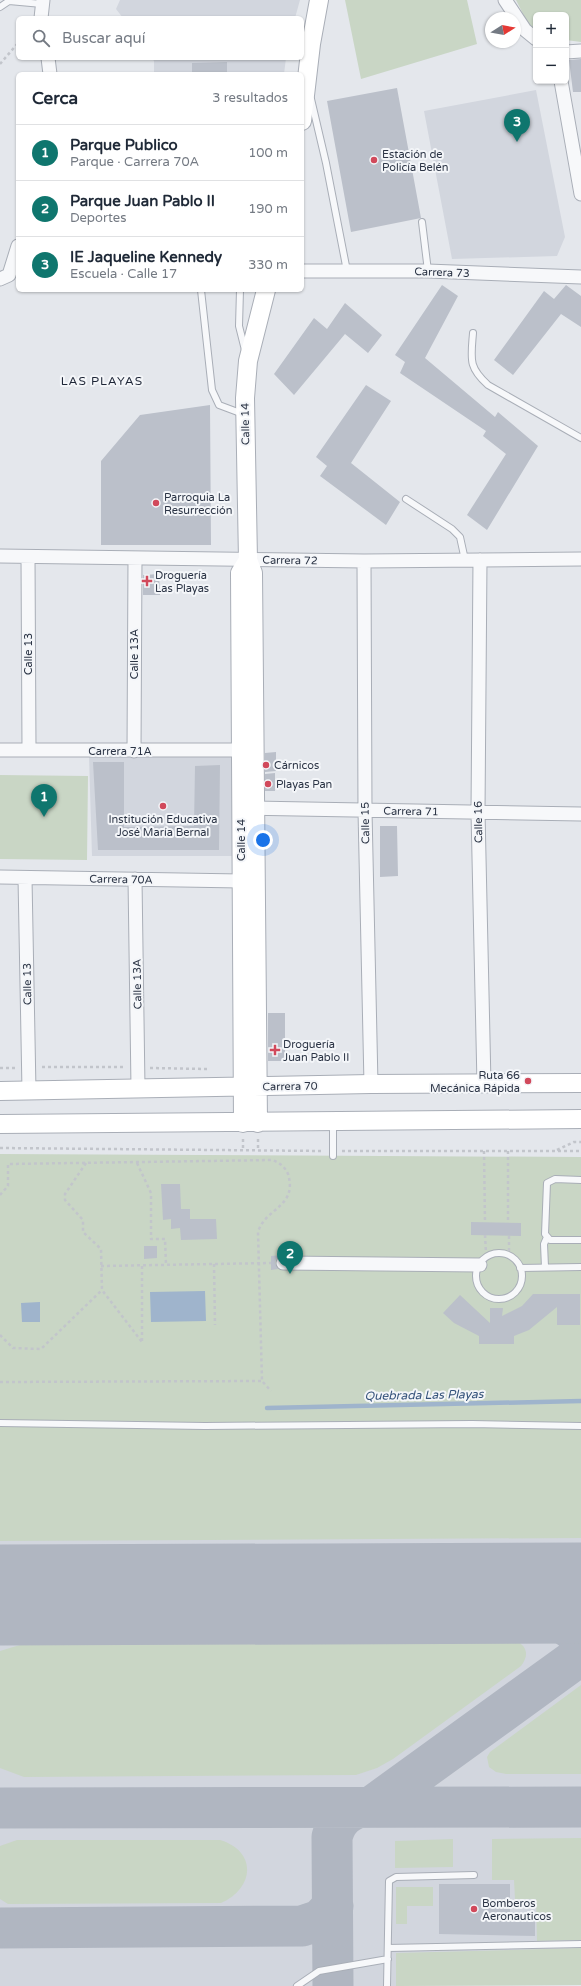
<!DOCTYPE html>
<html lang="es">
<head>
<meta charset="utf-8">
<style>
  body { margin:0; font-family:"Varela Round",sans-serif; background:#f2f2f3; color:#1f2937 }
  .controls { position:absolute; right:12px; top:12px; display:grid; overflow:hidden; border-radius:6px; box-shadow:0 1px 3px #0004 }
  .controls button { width:36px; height:36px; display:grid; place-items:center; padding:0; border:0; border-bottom:1px solid #e0e1e3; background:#fff; color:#1f2937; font:20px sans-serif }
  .compass { position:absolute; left:485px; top:12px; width:36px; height:36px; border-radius:50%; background:#fff; box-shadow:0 1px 3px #0004; rotate:79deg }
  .you { position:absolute; left:263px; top:840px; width:14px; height:14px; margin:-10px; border:3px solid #fff; border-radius:50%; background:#1a73e8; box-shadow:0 0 0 6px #1a73e833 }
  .badge { display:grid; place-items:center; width:26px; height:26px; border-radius:50%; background:#0f766e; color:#fff; font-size:13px; font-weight:700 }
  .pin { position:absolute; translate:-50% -33px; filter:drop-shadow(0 1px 2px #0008) }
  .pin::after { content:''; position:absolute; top:21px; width:14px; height:12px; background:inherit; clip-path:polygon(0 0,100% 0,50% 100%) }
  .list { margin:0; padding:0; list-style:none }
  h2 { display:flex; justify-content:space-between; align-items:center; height:52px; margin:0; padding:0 16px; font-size:17px }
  h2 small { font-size:13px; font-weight:400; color:#747a83 }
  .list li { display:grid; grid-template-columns:26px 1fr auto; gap:12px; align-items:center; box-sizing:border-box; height:56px; padding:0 16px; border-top:1px solid #e0e1e3 }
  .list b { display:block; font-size:15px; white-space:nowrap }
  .list p { margin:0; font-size:13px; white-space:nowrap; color:#747a83 }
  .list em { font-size:13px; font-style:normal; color:#747a83 }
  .icon { flex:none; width:22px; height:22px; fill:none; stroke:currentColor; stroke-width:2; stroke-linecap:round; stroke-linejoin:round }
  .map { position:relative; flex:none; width:581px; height:1986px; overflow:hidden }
  .search { position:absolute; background:#fff; box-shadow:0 1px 3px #0004; left:16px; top:16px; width:288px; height:44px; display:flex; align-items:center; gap:10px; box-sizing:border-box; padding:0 14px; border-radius:6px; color:#747a83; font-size:15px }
  .panel { position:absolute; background:#fff; box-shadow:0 1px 3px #0004; left:16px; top:72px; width:288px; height:220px; border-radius:6px }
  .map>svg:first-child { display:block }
</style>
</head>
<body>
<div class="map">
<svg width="581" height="1986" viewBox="0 0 581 1986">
  <rect width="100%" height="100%" fill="#e4e7ec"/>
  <path fill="#d2d6de" d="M120,0H300L295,18H123L116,9Z
    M152,58H286L284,74H154V61Z
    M536,90L565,237L557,256L452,259L424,111Z
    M89,756L235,757V856H92Z
    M581,1390V1968H397L396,1986H0V1396Z"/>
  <path fill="#c9d6c5" d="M345,0H467L477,44L361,79Z
    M516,0H581V42L566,40V15H536V29L528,24Z
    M0,775L88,776L87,860L0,859Z
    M0,1154L581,1157V1538L0,1541Z
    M516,1641C529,1647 528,1657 521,1666L393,1759L377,1768L356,1775L24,1777L0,1768V1651L23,1644Z
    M581,1685V1774H506L496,1772L489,1767L487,1757L490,1752Z
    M581,1838V1940L537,1941L536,1899H515L514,1880H492V1839Z
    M453,1839V1867L395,1868V1841Z
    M17,1840H220C257,1851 255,1888 221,1903L8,1904L0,1899V1846Z
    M396,1887H433V1906H407V1924H396Z
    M581,1948V1985L396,1986V1953Z"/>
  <path fill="#9fb4cc" d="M205,1291L206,1321L151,1322L150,1292Z
    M40,1302V1322H22L21,1303Z"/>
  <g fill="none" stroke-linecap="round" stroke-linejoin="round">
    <path stroke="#9fb4cc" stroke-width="4.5" d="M267,1408L581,1401"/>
    <path stroke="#b0b6c1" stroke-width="41" d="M509,1593C536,1602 558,1620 581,1636
      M0,1596L7,1595
      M371,1807L581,1655
      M0,1808L581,1807
      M0,1928L302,1926L320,1920L333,1906
      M333,1986L332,1837C336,1822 342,1815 357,1808"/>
    <path stroke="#b0b6c1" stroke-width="101" d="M0,1595L581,1593"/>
  </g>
  <path fill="#bbc0ca" d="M581,59V92H573L569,60Z
    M227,62V74H192V63Z
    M397,88L421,218L351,232L327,101Z
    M442,285L458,296L425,358L495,417L498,412L538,446L487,530L467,515L506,454L483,436L486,431L400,373L405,362L395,355Z
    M566,285L581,296V327L561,314L513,375L494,360L544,291L554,299Z
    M345,303L382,335L368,353L345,334L294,395L274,374L314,318L327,329Z
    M366,385L391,401L351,463L400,502L386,525L320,476L327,466L316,457Z
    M210,405L211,545H101V461L140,415Z
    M159,574L160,595H143V575Z
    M276,752V771L265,772V753Z
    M93,762H124V827L194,826L195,766L220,765L219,850H98Z
    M275,773V791H265V774Z
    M380,826H397L398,876L380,877Z
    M268,1013H285V1061H268Z
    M161,1184H180L181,1209H190V1219H216L217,1239L181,1240L180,1228L171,1229V1219L163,1220Z
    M471,1222L521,1223V1236L471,1235Z
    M144,1246H157V1258L144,1259Z
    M283,1255L276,1259L275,1263L278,1269L271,1270V1256Z
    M533,1294H580V1325H557V1307L529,1330L514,1336V1344H479V1336L454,1323L443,1313L460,1295L490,1323V1308H503L502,1316L522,1306Z
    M439,1884H510V1914H535V1936L439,1934Z"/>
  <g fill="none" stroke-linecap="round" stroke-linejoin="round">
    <defs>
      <path id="lane" d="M0,7L9,1L42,4
        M311,99L326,163L347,271
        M422,222L428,271
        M201,290L212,390L219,405L243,414
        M240,290L239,326L245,350
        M473,333C471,359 468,367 488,385L581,438
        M406,499L452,529L460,537L465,560
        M333,1156V1123
        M581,1180L555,1179L547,1183L545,1234L550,1240H581
        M476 1276a23 23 0 1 1 46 0a23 23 0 1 1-46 0Z
        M545,1267L544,1244L547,1237
        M520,1268L581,1267
        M0,1423L205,1426L472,1424L581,1426
        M388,1948L581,1944
        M297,1986L319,1971L388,1959
        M387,1986L389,1881L396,1877L474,1875"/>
      <path id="street" d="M505,0L525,30L536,39
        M41,18L43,0
        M566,52L581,51
        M48,58L50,74
        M561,81L581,194
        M302,271H428L581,277
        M0,279L9,275L18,246
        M0,556L364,561L581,559
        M28,557L29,750
        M480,560L478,812L484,1084
        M364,561L365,811L371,1084
        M0,750H241
        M134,751L135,558
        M247,808L581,814
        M0,877L241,881
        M25,878L29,1091
        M135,879L138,1088
        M283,1263L480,1265"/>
      <path id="secondary" d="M302,121L311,44L319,0
        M0,1091L371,1084L581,1083
        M243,1123L240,573L248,560
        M258,1123L253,573L248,560L245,398L248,361L266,290
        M0,1124L581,1119"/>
    </defs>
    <use href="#lane" stroke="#a9aeb7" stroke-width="8"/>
    <use href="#street" stroke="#a9aeb7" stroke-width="15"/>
    <use href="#secondary" stroke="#a9aeb7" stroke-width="20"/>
    <path stroke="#c2c5cb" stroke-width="2.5" stroke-dasharray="3 3" stroke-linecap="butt" d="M0,64L18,43
      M42,1067H125
      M0,1068H15
      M150,1068L207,1069
      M243,1139V1150
      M258,1139V1150
      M0,1148L323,1151
      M557,1150L574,1142H581
      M342,1151H581
      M484,1151L485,1222
      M508,1151V1222
      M86,1163L65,1194V1200L83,1220V1232L101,1249L102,1290L142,1342
      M137,1163L151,1193V1239H165L166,1265
      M0,1195L8,1186V1164L272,1160C279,1162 285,1167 288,1174C298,1207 265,1208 258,1232L262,1381L271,1391
      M485,1235L486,1253
      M509,1236V1255
      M214,1264L215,1325
      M101,1266L271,1263
      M0,1335L13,1348L41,1349L102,1290
      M142,1341V1266
      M0,1382L262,1381"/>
    <use href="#lane" stroke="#f7f8fa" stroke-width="6"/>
    <use href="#street" stroke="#f7f8fa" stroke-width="13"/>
    <use href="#secondary" stroke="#fff" stroke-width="18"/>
  </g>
  <g fill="#d1495b" stroke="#f4f6f9" stroke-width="1.5">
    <circle cx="374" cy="160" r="4"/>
    <circle cx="156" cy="503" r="4"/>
    <path d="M145 575h4v4h4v4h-4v4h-4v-4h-4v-4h4z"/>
    <circle cx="266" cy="765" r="4"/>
    <circle cx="268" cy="784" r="4"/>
    <circle cx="163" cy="806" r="4"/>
    <path d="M273 1044h4v4h4v4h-4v4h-4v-4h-4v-4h4z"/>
    <circle cx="528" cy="1081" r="4"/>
    <circle cx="474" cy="1909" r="4"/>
  </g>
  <g text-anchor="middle" stroke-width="4" stroke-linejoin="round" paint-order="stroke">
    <g font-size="11" fill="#2b3445" stroke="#f4f6f9" text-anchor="start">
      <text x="382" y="158">Estación de<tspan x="382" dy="13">Policía Belén</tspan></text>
      <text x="164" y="501">Parroquia La<tspan x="164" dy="13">Resurrección</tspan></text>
      <text x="155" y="579">Droguería<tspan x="155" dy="13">Las Playas</tspan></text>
      <text x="274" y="769">Cárnicos</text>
      <text x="276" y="788">Playas Pan</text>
      <text x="163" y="823" text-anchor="middle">Institución Educativa<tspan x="163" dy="13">José María Bernal</tspan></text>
      <text x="283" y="1048">Droguería<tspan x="283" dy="13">Juan Pablo II</tspan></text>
      <text x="520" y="1079" text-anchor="end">Ruta 66<tspan x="520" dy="13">Mecánica Rápida</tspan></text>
      <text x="482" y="1907">Bomberos<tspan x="482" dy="13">Aeronauticos</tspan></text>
    </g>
    <g font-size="11" fill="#2b3445" stroke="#f4f6f9">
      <text transform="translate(442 272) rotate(2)" y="4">Carrera 73</text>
      <text transform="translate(245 424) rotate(-91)" y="4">Calle 14</text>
      <text transform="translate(290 560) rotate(1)" y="4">Carrera 72</text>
      <text transform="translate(28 654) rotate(-90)" y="4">Calle 13</text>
      <text transform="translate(134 654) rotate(-90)" y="4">Calle 13A</text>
      <text x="120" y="755">Carrera 71A</text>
      <text transform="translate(411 811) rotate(1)" y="4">Carrera 71</text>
      <text transform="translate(478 822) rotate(-91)" y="4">Calle 16</text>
      <text transform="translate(365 823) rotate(-91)" y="4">Calle 15</text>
      <text transform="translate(241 840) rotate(-90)" y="4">Calle 14</text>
      <text transform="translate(121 879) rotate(1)" y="4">Carrera 70A</text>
      <text transform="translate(27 984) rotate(-91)" y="4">Calle 13</text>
      <text transform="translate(137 984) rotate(-91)" y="4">Calle 13A</text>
      <text transform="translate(290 1086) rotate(-1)" y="4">Carrera 70</text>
    </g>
    <g font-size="12" letter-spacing="1" fill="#1d2536" stroke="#f4f6f9">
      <text x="102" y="385">LAS PLAYAS</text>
    </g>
    <g font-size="12" font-style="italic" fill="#34527a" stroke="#f4f6f9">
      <text transform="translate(424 1395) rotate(-1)" y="4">Quebrada Las Playas</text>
    </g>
  </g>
</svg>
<div class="controls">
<button>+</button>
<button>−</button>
</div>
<svg class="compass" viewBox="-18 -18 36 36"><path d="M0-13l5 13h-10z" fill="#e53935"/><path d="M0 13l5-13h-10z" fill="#747a83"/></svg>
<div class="you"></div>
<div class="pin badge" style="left:44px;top:817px">1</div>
<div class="pin badge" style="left:290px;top:1274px">2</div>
<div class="pin badge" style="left:517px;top:142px">3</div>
<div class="search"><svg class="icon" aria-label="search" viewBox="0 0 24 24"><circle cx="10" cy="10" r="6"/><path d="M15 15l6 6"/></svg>Buscar aquí</div>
<section class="panel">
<h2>Cerca<small>3 resultados</small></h2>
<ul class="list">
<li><span class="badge">1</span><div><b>Parque Publico</b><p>Parque · Carrera 70A</p></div><em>100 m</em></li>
<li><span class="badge">2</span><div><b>Parque Juan Pablo II</b><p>Deportes</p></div><em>190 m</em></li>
<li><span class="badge">3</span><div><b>IE Jaqueline Kennedy</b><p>Escuela · Calle 17</p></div><em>330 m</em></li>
</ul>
</section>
</div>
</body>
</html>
